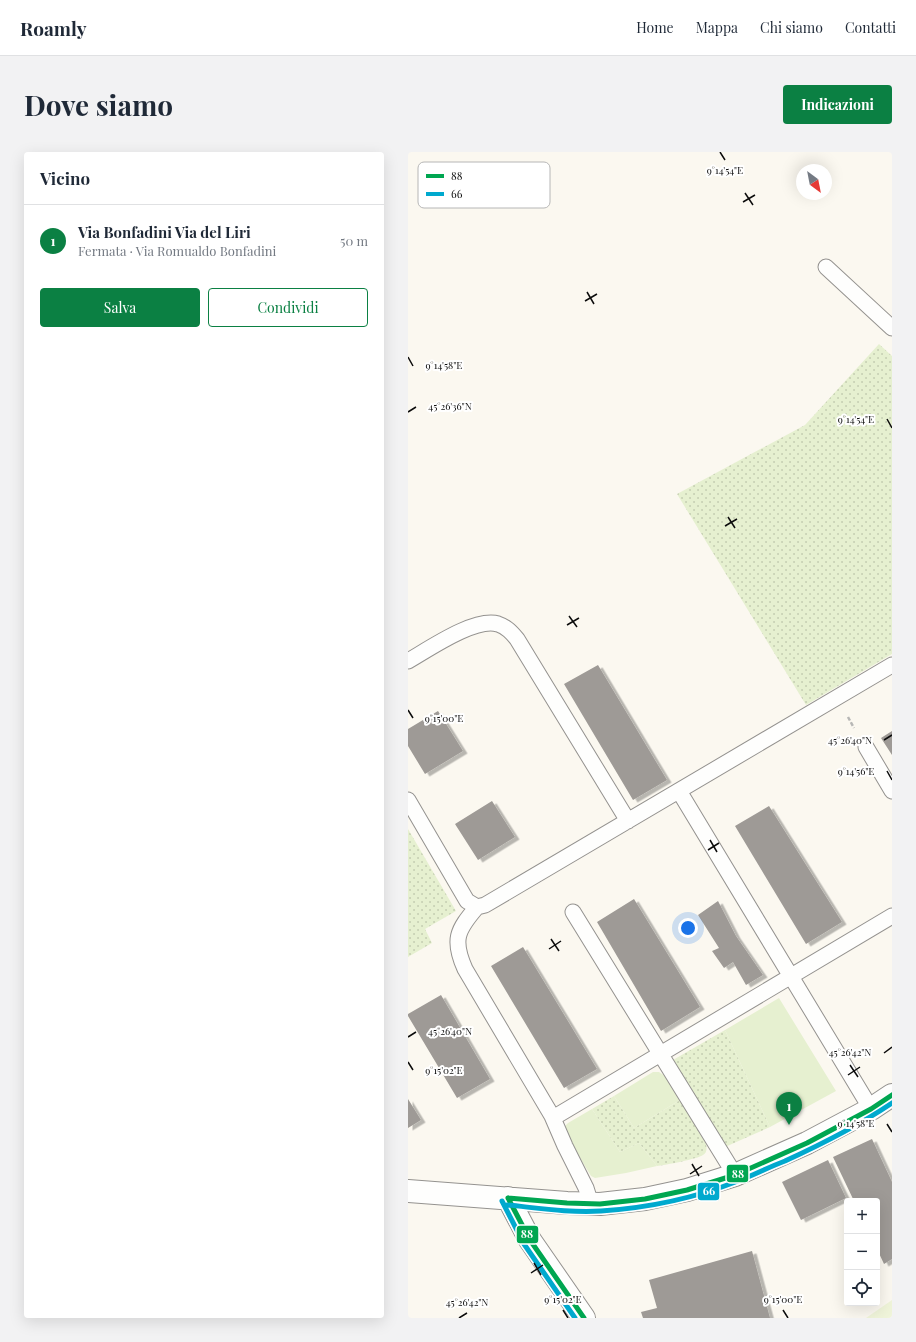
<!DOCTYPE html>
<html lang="it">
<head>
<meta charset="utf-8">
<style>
  body { margin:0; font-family:"Playfair Display",serif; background:#f2f2f3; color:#1f2937 }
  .controls { position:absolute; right:12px; bottom:12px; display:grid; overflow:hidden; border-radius:4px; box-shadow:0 4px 16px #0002 }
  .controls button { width:36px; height:36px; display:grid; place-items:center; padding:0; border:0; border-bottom:1px solid #e0e1e3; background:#fff; color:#1f2937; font:20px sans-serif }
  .compass { position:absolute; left:388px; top:12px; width:36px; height:36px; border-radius:50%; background:#fff; box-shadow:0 4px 16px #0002; rotate:148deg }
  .you { position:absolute; left:280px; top:776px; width:14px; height:14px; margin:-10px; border:3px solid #fff; border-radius:50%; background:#1a73e8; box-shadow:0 0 0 6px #1a73e833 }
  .badge { display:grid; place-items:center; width:26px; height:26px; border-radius:50%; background:#0b8043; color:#fff; font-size:13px; font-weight:700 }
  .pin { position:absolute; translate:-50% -33px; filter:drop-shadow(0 1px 2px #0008) }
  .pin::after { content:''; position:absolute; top:21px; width:14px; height:12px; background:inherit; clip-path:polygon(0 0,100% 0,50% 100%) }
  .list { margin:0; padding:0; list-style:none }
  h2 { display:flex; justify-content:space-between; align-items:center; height:52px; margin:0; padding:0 16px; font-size:17px }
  h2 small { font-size:13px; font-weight:400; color:#747a83 }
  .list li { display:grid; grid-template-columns:26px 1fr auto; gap:12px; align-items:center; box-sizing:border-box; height:72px; padding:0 16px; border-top:1px solid #e0e1e3 }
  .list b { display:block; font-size:15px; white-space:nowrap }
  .list p { margin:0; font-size:13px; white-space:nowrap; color:#747a83 }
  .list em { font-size:13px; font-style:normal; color:#747a83 }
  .actions { display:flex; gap:8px; padding:12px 16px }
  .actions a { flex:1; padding:9px 0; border:1px solid #0b8043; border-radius:4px; text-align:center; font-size:14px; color:#0b8043 }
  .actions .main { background:#0b8043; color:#fff }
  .icon { flex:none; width:22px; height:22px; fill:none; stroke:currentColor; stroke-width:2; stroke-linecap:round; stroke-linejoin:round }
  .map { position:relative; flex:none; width:484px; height:1166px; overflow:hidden; border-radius:4px }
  header { display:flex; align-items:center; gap:24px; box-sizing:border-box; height:56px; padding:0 20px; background:#fff; border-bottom:1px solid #e0e1e3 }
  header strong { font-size:19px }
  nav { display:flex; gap:22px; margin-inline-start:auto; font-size:14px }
  .intro { display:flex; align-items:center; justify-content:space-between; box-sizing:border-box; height:96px; padding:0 24px }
  h1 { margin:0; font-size:28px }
  .button { padding:10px 18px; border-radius:4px; background:#0b8043; color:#fff; font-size:14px; font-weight:700 }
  main { display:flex; gap:24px; padding:0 24px }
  aside { flex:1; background:#fff; border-radius:4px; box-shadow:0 4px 16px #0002 }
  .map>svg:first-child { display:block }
</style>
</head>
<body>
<header>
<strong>Roamly</strong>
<nav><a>Home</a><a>Mappa</a><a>Chi siamo</a><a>Contatti</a></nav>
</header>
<div class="intro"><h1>Dove siamo</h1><a class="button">Indicazioni</a></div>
<main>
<aside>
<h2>Vicino<small></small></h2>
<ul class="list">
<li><span class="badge">1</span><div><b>Via Bonfadini Via del Liri</b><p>Fermata · Via Romualdo Bonfadini</p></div><em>50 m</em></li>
</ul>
<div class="actions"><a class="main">Salva</a><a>Condividi</a></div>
</aside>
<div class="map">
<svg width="484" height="1166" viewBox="0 0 484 1166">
  <defs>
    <pattern id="garden-dots" width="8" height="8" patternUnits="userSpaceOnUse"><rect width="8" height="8" fill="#e6f0d0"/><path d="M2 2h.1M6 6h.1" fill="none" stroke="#c4cdb1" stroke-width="1.8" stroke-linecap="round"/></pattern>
    <filter id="shadow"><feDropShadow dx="4.5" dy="2.5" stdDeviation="0" flood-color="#0004"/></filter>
  </defs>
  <rect width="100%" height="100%" fill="#fbf8f0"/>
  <path fill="#e6f0d0" d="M371,846L428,939L362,975L317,878Z
    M245,920H251L257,924L272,948L226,976L206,944Z
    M184,957L212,1000L231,991L249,1014L218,1021L187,1026L183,1024L157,981L156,975L160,971Z"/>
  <path fill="url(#garden-dots)" d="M471,192L484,204V502L398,553L269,342L397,273Z
    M0,677L48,759L17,777L24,791L0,805Z
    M317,878L362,975L317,995L265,908Z
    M206,944L226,976L272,948L298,992C299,996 299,1001 295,1003C290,1007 257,1013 249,1014L231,991L212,1000L184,957Z"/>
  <path fill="#eff4d9" d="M484,1148V1166H458Z"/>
  <path fill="#9e9a96" filter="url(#shadow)" d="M190,513L259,628L225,648L156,532Z
    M30,559L55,599L17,622L0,594V577Z
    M484,579V603L473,586Z
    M84,649L107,685L70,708L47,672Z
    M361,654L434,770L398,792L327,674Z
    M226,747L292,855L253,879L189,770Z
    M310,749L328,784L355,823L338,833L325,810L316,816L304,799L311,796L290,763Z
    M115,795L189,917L156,936L83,814Z
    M33,843L82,927L49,946L0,864V862Z
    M0,947L13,968L0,976Z
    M464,987L484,1030V1107L476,1112L469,1097V1049H446L425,1005Z
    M420,1008L438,1046L393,1068L374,1030Z
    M344,1099L362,1166H235L233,1160L249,1156L241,1128Z"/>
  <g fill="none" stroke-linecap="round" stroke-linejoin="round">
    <defs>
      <path id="service" d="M418,115L484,176
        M0,509C21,497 67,465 90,472C99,475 104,481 109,487L220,669
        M458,595L484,639
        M271,639L463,957
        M0,648L59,749L69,755L77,753L484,513
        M69,755C49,778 44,788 57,817L144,964L157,994L178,1036L183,1052
        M165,760L327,1023
        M145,966L484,764"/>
      <path id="minor" d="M0,1039L159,1051L192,1052L237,1047L279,1038L327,1023L399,991L463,957L484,943
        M100,1046L122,1088L176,1166"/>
    </defs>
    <use href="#service" stroke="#94928f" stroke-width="17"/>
    <use href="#minor" stroke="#94928f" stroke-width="24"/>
    <path stroke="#b7b7b5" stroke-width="2.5" stroke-dasharray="4 2" stroke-linecap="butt" d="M440,565L446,576"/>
    <use href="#service" stroke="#fefefd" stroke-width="15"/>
    <use href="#minor" stroke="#fefefd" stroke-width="22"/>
    <defs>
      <path id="bus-1" d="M100,1046L159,1051L192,1052L237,1047L279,1038L327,1023L399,991L463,957L484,943
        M100,1046L122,1088L176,1166"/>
      <path id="bus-2" d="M94,1049L116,1092L167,1166
        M99,1053C130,1056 162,1061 193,1059C239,1056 287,1046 330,1029C346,1023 361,1015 377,1009C414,992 450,974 484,951"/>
    </defs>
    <use href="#bus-1" stroke="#fff" stroke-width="8"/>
    <use href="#bus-2" stroke="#fff" stroke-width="8"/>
    <use href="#bus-1" stroke="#00a651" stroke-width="5"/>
    <use href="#bus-2" stroke="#00a9ce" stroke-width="5"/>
  </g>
  <path fill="none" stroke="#0c0c0c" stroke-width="1.5" d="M312,0L317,8M337,41L345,53M335,50L347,43M179,140L186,152M177,149L189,142M0,205L5,214M0,260L8,255M479,267L484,276M320,365L327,376M317,374L329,367M161,464L169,475M159,473L171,466M0,558L5,566M476,588L484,583M479,619L484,628M302,688L309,700M300,698L311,691M143,787L151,799M141,797L153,789M0,885L8,880M476,901L484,895M0,910L5,918M442,913L450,925M440,923L452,915M479,972L484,980M284,1012L291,1024M282,1022L294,1014M126,1111L133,1123M123,1121L135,1113M155,1158L160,1166M375,1158L380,1166M51,1166L59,1161"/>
  <rect x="10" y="10" width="132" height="46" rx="6" fill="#fff" stroke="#b6b6b6" stroke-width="1"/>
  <rect x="18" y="22" width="18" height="4" fill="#00a651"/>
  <rect x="18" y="40" width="18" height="4" fill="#00a9ce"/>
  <g font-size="11" fill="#0c0c0c">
    <text x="43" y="28">88</text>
    <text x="43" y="46">66</text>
  </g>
  <g font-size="10" text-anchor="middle" fill="#0c0c0c" stroke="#fff" stroke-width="4" stroke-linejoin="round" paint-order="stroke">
    <text x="317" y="22">9°14'54"E</text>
    <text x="36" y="217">9°14'58"E</text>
    <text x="42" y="258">45°26'36"N</text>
    <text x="448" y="271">9°14'54"E</text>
    <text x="36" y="570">9°15'00"E</text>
    <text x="442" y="592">45°26'40"N</text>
    <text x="448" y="623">9°14'56"E</text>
    <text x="42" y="883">45°26'40"N</text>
    <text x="442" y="904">45°26'42"N</text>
    <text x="36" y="922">9°15'02"E</text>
    <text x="448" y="975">9°14'58"E</text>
    <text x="155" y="1151">9°15'02"E</text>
    <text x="375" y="1151">9°15'00"E</text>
    <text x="59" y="1154">45°26'42"N</text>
  </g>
  <g stroke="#fff" stroke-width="1.5">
    <rect x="318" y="1012" width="23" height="19" rx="4" fill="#00a651"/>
    <rect x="289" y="1030" width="23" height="19" rx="4" fill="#00a9ce"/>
    <rect x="108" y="1073" width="23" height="19" rx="4" fill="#00a651"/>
  </g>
  <g font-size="11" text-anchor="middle" font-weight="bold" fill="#fff">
    <text x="330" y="1026">88</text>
    <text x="301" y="1043">66</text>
    <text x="119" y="1086">88</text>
  </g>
</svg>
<div class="controls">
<button>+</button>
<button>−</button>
<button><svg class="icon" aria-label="locate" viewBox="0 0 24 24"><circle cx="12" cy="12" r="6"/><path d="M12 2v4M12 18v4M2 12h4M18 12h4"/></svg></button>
</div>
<svg class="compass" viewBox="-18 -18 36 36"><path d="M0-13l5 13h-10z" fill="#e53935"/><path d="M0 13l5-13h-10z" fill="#747a83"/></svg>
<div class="you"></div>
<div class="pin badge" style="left:381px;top:973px">1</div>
</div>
</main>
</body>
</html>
